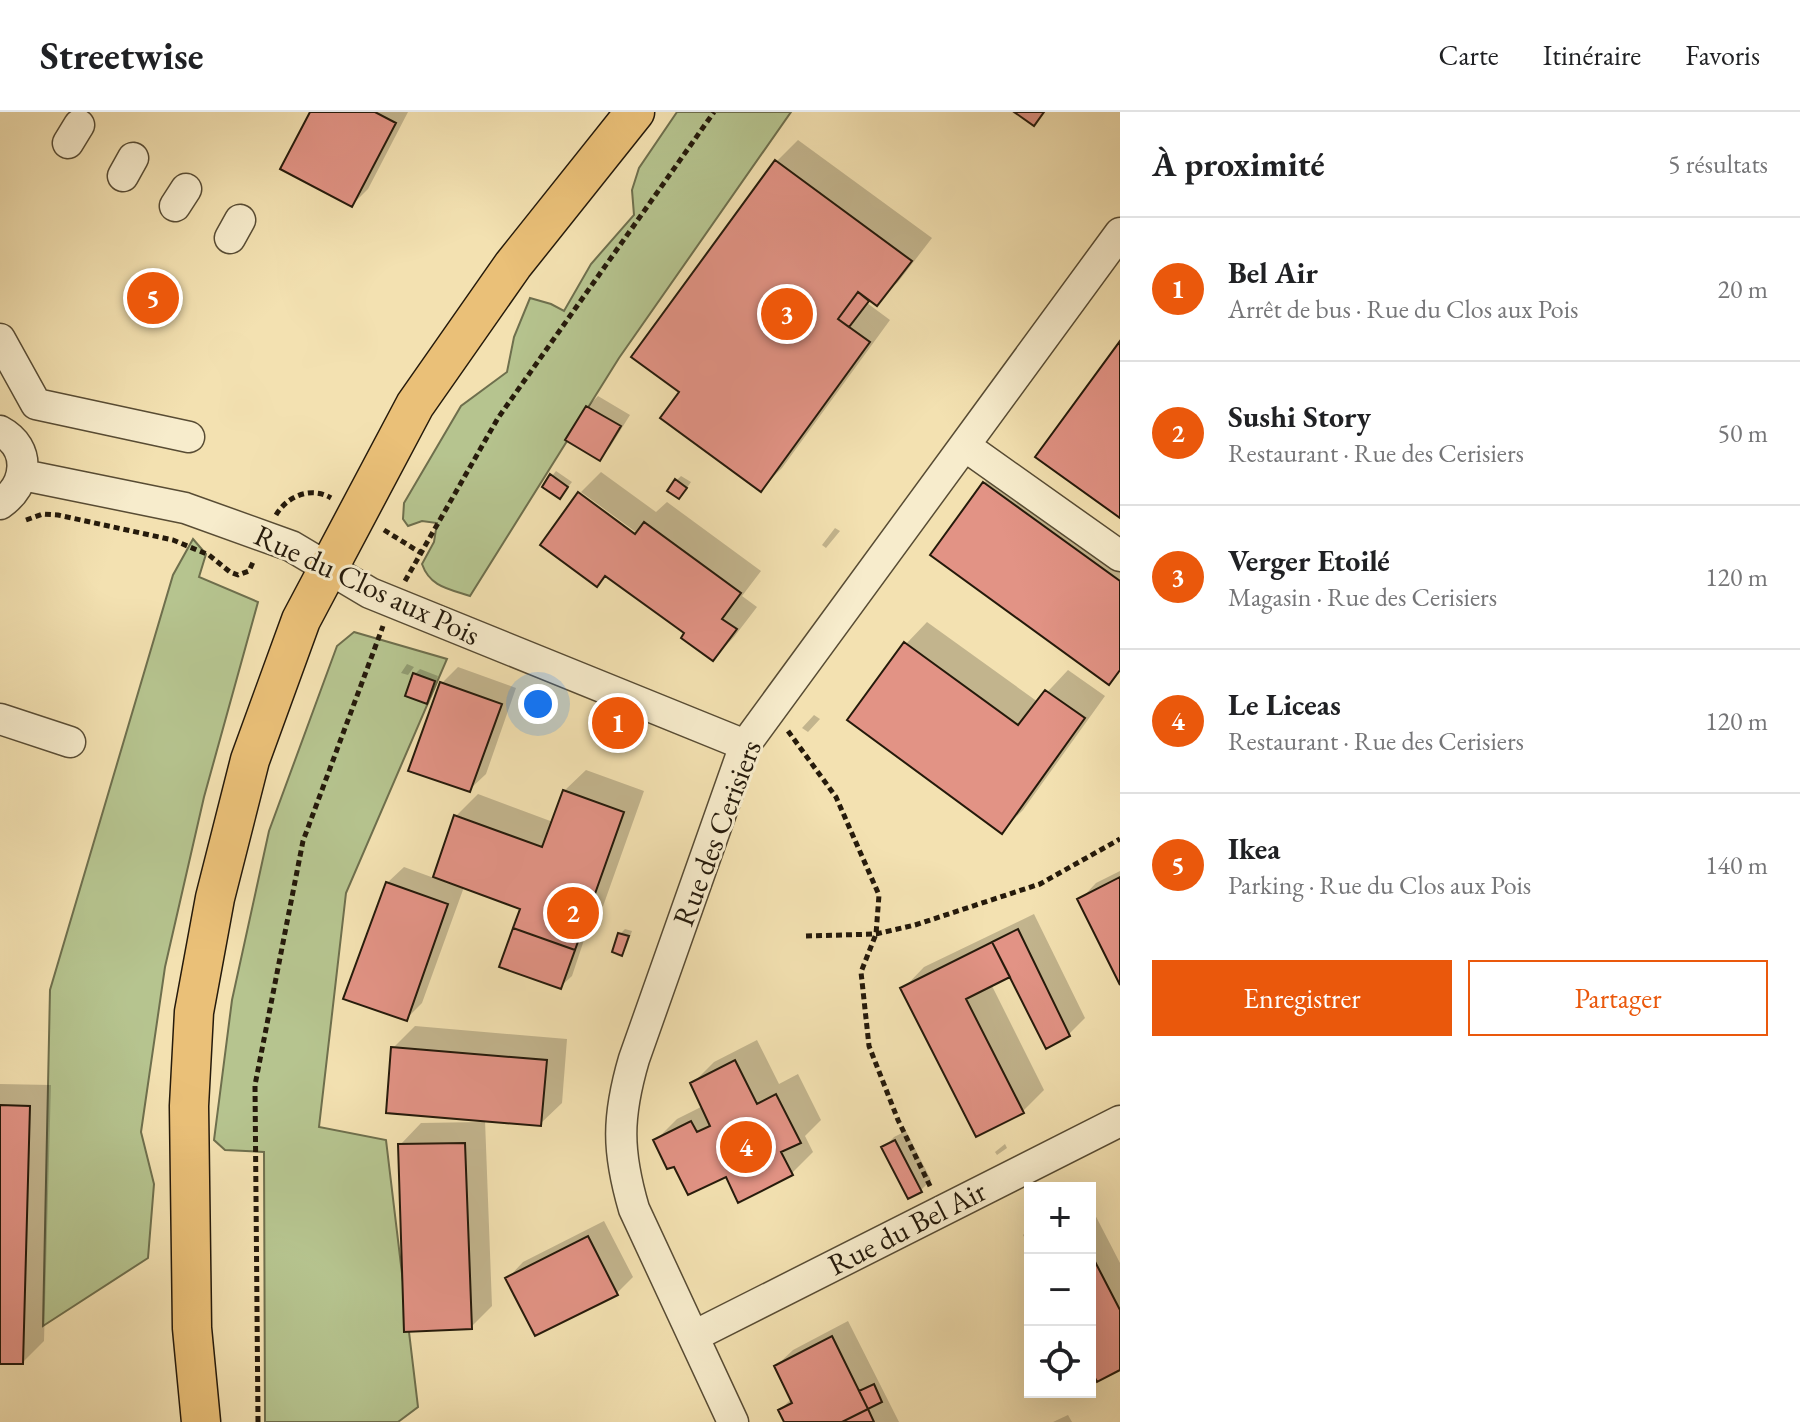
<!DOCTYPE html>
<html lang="fr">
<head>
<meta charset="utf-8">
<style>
  body { margin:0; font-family:"EB Garamond",serif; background:#f6f6f6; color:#202124 }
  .controls { position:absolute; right:24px; bottom:24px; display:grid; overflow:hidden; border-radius:0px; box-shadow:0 8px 32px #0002 }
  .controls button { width:72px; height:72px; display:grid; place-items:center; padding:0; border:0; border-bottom:2px solid #e0e0e0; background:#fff; color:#202124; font:40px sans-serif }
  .you { position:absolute; left:538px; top:592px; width:28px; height:28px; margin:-20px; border:6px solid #fff; border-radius:50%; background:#1a73e8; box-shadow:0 0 0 12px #1a73e833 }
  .badge { display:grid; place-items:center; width:52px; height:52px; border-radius:50%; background:#ea580c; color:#fff; font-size:26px; font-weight:700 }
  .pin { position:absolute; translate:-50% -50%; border:4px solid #fff; box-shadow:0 2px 8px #0006 }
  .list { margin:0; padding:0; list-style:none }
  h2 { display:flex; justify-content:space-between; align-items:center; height:104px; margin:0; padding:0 32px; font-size:34px }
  h2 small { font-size:26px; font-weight:400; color:#757577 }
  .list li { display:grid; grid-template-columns:52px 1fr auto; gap:24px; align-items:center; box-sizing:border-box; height:144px; padding:0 32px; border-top:2px solid #e0e0e0 }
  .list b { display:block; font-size:30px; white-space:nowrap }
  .list p { margin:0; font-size:26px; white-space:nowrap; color:#757577 }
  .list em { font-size:26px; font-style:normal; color:#757577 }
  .actions { display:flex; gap:16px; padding:24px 32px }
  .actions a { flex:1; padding:18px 0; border:2px solid #ea580c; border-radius:0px; text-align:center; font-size:28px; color:#ea580c }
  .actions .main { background:#ea580c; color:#fff }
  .icon { flex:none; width:44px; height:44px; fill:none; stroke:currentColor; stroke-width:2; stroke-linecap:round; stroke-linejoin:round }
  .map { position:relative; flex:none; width:1120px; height:1310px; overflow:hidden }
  header { display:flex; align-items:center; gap:48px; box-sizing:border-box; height:112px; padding:0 40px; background:#fff; border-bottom:2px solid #e0e0e0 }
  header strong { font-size:38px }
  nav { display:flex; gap:44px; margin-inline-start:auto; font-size:28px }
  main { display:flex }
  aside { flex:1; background:#fff }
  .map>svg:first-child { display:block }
</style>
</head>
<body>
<header>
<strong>Streetwise</strong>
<nav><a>Carte</a><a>Itinéraire</a><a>Favoris</a></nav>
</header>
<main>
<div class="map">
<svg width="1120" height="1310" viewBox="0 0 1120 1310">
  <rect width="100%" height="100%" fill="#f3e1b1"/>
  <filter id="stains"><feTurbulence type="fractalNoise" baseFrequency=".0025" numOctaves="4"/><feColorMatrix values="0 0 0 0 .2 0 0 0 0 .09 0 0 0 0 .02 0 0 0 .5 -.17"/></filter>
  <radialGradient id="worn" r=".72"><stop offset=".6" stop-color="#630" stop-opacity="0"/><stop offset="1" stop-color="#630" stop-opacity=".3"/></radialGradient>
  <path fill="#b6c48f" stroke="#6e6f4d" stroke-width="2" d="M677,0H791L619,246L470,484C449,477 430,475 422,452L434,430L437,411L422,409L408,414L403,407L404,391L461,294L507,260L514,225L530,186L551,192L564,199L591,152L634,103L632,78L639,56Z
    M193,427L206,442L199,465L258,490L204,685L165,855L141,1020L154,1072L148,1146L43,1214L50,878L173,463Z
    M354,520L447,547L346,781L319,1015L386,1028L418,1295L398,1310H265L264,1040L225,1038L214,1028L232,888L269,719L337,534Z"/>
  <path fill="#0003" d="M313,0H408L368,77L352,93Z
    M798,28L932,126L898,170L876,191L870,186L867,191L890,208L782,356L761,377L682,279L776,50Z
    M598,284L630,303L610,335L600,346L568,327L587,295Z
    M1006,349L1120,432V559L1109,570L933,442L984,371Z
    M556,359L572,370L564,380L552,364Z
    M601,360L656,400L667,390L761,459L742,484L757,495L734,525L713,547L687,520L606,463L596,473L543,433L580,381V384L642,429L644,426L581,380Z
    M681,364L691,370L684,380L677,368Z
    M835,416L840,419L826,436L822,433Z
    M927,510L1038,590L1068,558L1105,584L1023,698L1002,719L906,532Z
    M407,552L414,555L408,563L401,561Z
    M458,555L516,576L486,662L469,678L442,571Z
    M420,557L438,564L431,585L426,590L415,562Z
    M814,603L820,607L808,620L802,616Z
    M586,658L644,679L596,814L585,825L572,864L561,874L523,796L464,775L422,891L406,907L387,771L404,755L434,766L456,704L478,682L553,710L564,679Z
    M1120,759V869L1080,788L1096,771Z
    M1034,802L1085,906L1069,922L1010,863L991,872L1044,978L1023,999L903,877L924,855Z
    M625,817L632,819L626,836L621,841L620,822Z
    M415,914L567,927L562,991L540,1012L485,1008L492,1194L471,1215L400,1033L421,1011L481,1010V1007L393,936Z
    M757,928L779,972L798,962L821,1008L805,1024L813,1040L792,1061L727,1063L675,1052L655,1029L677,1007L703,994L692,972L714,950Z
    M0,972L51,973L44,1229L23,1250H0Z
    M906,1019L931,1068L920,1079L884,1036L894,1025Z
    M1005,1032L1007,1036L997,1043L995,1040Z
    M1090,1093L1120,1151V1256L1090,1251Z
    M604,1109L633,1165L617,1181L507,1167L523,1150Z
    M1030,1116V1136L1023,1123Z
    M848,1209L899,1310H786L780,1298L792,1286L776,1254L793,1238Z
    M1068,1303L1072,1310H1053Z"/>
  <path fill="#e29385" stroke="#251a0b" stroke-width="2" d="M310,0H375L396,11L352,95L280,57Z
    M1014,0H1044L1034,14Z
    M775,48L912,149L877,194L858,180L838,207L870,230L761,380L660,306L679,280L631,245Z
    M858,180L869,189L849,215L838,207Z
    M1120,229V406L1035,345Z
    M586,294L621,314L600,349L565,328Z
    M550,362L568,375L560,387L542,375Z
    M675,367L687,376L679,387L667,379Z
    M983,370L1120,469V558L1109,573L930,443Z
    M578,380L635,422L644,410L741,481L722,507L737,517L713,549L681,526L684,521L605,464L597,475L540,433Z
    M904,530L1018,613L1045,578L1085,606L1002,722L847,608Z
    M413,561L435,569L427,592L405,584Z
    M440,570L502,592L470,680L408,659Z
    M563,678L624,700L575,838L513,816L520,797L433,765L454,703L542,735Z
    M1120,765V873L1077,787Z
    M386,770L448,792L407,909L343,887Z
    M513,816L575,838L561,877L499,855Z
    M1018,817L1070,924L1046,937L992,830Z
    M618,821L629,824L622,844L612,840Z
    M992,830L1010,865L966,887L1024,1001L976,1025L900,876Z
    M391,935L547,948L541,1014L386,1001Z
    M735,948L757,992L776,982L801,1031L781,1040L793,1063L738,1091L726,1065L688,1083L674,1055L667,1057L653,1028L691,1009L697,1020L710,1014L690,971Z
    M0,993L30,994L23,1252H0Z
    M895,1028L922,1080L908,1087L881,1035Z
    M465,1031L472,1217L404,1220L398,1032Z
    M588,1124L618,1183L535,1224L505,1166Z
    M1090,1140L1120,1198V1258L1097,1270L1090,1256Z
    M832,1224L868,1297L842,1310H784L778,1298L792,1291L774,1254Z
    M874,1272L882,1290L868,1297L859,1279Z
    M868,1297L874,1310H842Z"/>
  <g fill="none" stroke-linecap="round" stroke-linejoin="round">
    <defs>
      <path id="minor" d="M68,31L79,13
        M123,64L133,46
        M175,94L186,77
        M230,126L240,108
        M0,227L36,292L189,325
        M0,319C32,336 28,373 0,392
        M965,334L1120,444
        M23,363L185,396L291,434L370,481L745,633
        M0,607L70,630
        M694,1224L1120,1009
        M733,1310L634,1097C617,1039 617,1005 634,947L745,633L1120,121"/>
      <path id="major" d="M201,1310L192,1216L189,994L194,900L215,786L250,648L301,508L415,293L513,153L635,0"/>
    </defs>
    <use href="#minor" stroke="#584c34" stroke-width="33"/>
    <use href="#major" stroke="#251a0b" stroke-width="41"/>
    <path stroke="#251a0b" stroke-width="5" stroke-dasharray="6 4" stroke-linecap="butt" d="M276,403C287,384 311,374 331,386
      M26,408L43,402L58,403L173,428L209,443L230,460L238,463L249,459L254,448
      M384,418L421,441
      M405,469L498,306L714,0
      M788,619L836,685L879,783L876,822L861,860L869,934L898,1008L931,1076
      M806,824L876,822L915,813L1040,772L1120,727
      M258,1310L255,973L303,729L383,514"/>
    <use href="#minor" stroke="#f7eccc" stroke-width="30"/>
    <use href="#major" stroke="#eac078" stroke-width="38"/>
  </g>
  <g text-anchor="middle" stroke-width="6" stroke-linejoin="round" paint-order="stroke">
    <g font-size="30" fill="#251a0b" stroke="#f7eccc">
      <text transform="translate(367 473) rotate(25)" y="10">Rue du Clos aux Pois</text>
      <text transform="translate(717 721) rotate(-69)" y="10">Rue des Cerisiers</text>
      <text transform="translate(907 1116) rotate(-27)" y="10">Rue du Bel Air</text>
    </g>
  </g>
  <rect width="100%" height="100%" filter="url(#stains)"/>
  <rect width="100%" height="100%" fill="url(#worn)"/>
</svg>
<div class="controls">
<button>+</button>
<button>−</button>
<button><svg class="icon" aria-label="locate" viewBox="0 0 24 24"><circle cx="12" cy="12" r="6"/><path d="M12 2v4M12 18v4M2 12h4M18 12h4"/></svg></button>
</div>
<div class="you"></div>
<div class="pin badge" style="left:618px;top:611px">1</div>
<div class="pin badge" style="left:573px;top:801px">2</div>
<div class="pin badge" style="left:787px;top:202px">3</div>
<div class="pin badge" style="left:746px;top:1035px">4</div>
<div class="pin badge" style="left:153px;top:186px">5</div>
</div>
<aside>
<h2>À proximité<small>5 résultats</small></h2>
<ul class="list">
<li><span class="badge">1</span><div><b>Bel Air</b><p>Arrêt de bus · Rue du Clos aux Pois</p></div><em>20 m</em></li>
<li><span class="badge">2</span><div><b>Sushi Story</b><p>Restaurant · Rue des Cerisiers</p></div><em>50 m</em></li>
<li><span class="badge">3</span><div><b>Verger Etoilé</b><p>Magasin · Rue des Cerisiers</p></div><em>120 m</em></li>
<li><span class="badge">4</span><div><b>Le Liceas</b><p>Restaurant · Rue des Cerisiers</p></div><em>120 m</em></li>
<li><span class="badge">5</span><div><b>Ikea</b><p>Parking · Rue du Clos aux Pois</p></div><em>140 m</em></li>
</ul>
<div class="actions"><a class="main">Enregistrer</a><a>Partager</a></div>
</aside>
</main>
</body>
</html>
